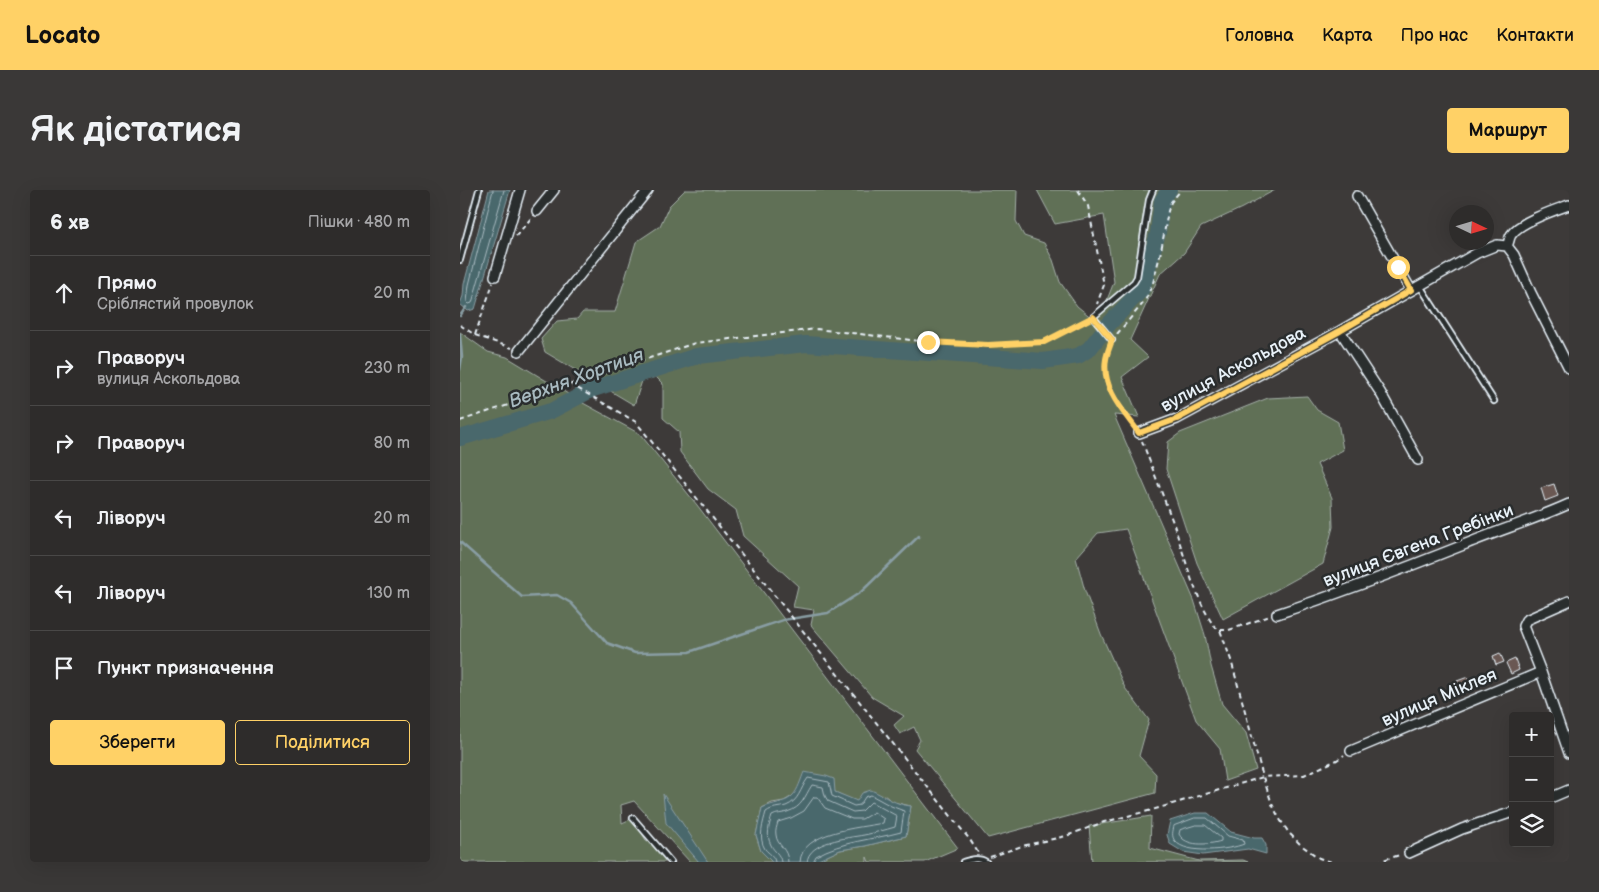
<!DOCTYPE html>
<html lang="uk">
<head>
<meta charset="utf-8">
<style>
  body { margin:0; font-family:"Balsamiq Sans",sans-serif; background:#3a3837; color:#f1f3f6 }
  .controls { position:absolute; right:15px; bottom:15px; display:grid; overflow:hidden; border-radius:5px; box-shadow:0 5px 20px #0002 }
  .controls button { width:45px; height:45px; display:grid; place-items:center; padding:0; border:0; border-bottom:1px solid #494847; background:#2e2c2b; color:#f1f3f6; font:25px sans-serif }
  .compass { position:absolute; left:989px; top:15px; width:45px; height:45px; border-radius:50%; background:#2e2c2b; box-shadow:0 5px 20px #0002; rotate:94deg }
  .stop { position:absolute; width:15px; height:15px; margin:-11px; border:4px solid #ffd166; border-radius:50%; background:#fff }
  .stop.end { background:#ffd166; border-color:#fff; box-shadow:0 1px 5px #0008 }
  .list { margin:0; padding:0; list-style:none }
  h2 { display:flex; justify-content:space-between; align-items:center; height:65px; margin:0; padding:0 20px; font-size:21px }
  h2 small { font-size:16px; font-weight:400; color:#a7a7a9 }
  .list li { display:grid; grid-template-columns:32px 1fr auto; gap:15px; align-items:center; box-sizing:border-box; height:75px; padding:0 20px; border-top:1px solid #494847 }
  .list b { display:block; font-size:19px; white-space:nowrap }
  .list p { margin:0; font-size:16px; white-space:nowrap; color:#a7a7a9 }
  .list em { font-size:16px; font-style:normal; color:#a7a7a9 }
  .actions { display:flex; gap:10px; padding:15px 20px }
  .actions a { flex:1; padding:11px 0; border:1px solid #ffd166; border-radius:5px; text-align:center; font-size:18px; color:#ffd166 }
  .actions .main { background:#ffd166; color:#111 }
  .icon { flex:none; width:28px; height:28px; fill:none; stroke:currentColor; stroke-width:2; stroke-linecap:round; stroke-linejoin:round }
  .map { position:relative; flex:none; width:1109px; height:672px; overflow:hidden; border-radius:5px }
  header { display:flex; align-items:center; gap:30px; box-sizing:border-box; height:70px; padding:0 25px; background:#ffd166; color:#111 }
  header strong { font-size:24px }
  nav { display:flex; gap:28px; margin-inline-start:auto; font-size:18px }
  .intro { display:flex; align-items:center; justify-content:space-between; box-sizing:border-box; height:120px; padding:0 30px }
  h1 { margin:0; font-size:35px }
  .button { padding:12px 22px; border-radius:5px; background:#ffd166; color:#111; font-size:18px; font-weight:700 }
  main { display:flex; gap:30px; padding:0 30px }
  aside { flex:1; background:#2e2c2b; border-radius:5px; box-shadow:0 5px 20px #0002 }
  .map>svg:first-child { display:block }
</style>
</head>
<body>
<header>
<strong>Locato</strong>
<nav><a>Головна</a><a>Карта</a><a>Про нас</a><a>Контакти</a></nav>
</header>
<div class="intro"><h1>Як дістатися</h1><a class="button">Маршрут</a></div>
<main>
<aside>
<h2>6 хв<small>Пішки · 480 m</small></h2>
<ul class="list">
<li><svg class="icon" aria-label="ahead" viewBox="0 0 24 24"><path d="M12 20V5M6 11l6-6 6 6"/></svg><div><b>Прямо</b><p>Сріблястий провулок</p></div><em>20 m</em></li>
<li><svg class="icon" aria-label="right" viewBox="0 0 24 24"><path d="M7 20v-9h11M14 6l5 5-5 5"/></svg><div><b>Праворуч</b><p>вулиця Аскольдова</p></div><em>230 m</em></li>
<li><svg class="icon" aria-label="right" viewBox="0 0 24 24"><path d="M7 20v-9h11M14 6l5 5-5 5"/></svg><div><b>Праворуч</b></div><em>80 m</em></li>
<li><svg class="icon" aria-label="left" viewBox="0 0 24 24"><path d="M17 20v-9H6M10 6l-5 5 5 5"/></svg><div><b>Ліворуч</b></div><em>20 m</em></li>
<li><svg class="icon" aria-label="left" viewBox="0 0 24 24"><path d="M17 20v-9H6M10 6l-5 5 5 5"/></svg><div><b>Ліворуч</b></div><em>130 m</em></li>
<li><svg class="icon" aria-label="arrive" viewBox="0 0 24 24"><path d="M6 21V4h12l-3 4 3 4H6"/></svg><div><b>Пункт призначення</b></div></li>
</ul>
<div class="actions"><a class="main">Зберегти</a><a>Поділитися</a></div>
</aside>
<div class="map">
<svg width="1109" height="672" viewBox="0 0 1109 672">
  <rect width="100%" height="100%" fill="#3d3a39"/>
  <filter id="ink" filterUnits="userSpaceOnUse"><feTurbulence type="fractalNoise" baseFrequency=".02" numOctaves="2"/><feDisplacementMap in="SourceGraphic" scale="10" xChannelSelector="R" yChannelSelector="G"/><feConvolveMatrix kernelMatrix="1 2 1 2 8 2 1 2 1" color-interpolation-filters="sRGB"/></filter>
  <g filter="url(#ink)">
    <path fill="#616f57" stroke="#a4b0a8" d="M225,0H557L556,31L564,46L584,53L593,70L600,92L617,116L633,129L645,115L654,92L644,25L595,34L577,0H815L782,18L741,37L724,63L700,84L670,150L688,167L662,187L679,227L654,225L734,410L745,445L751,476L762,514L786,543L796,580L765,591L760,559L736,530L666,339L638,343L616,368L625,401L641,444L665,498L689,530L679,566L696,584L695,603L528,648L455,559L460,550L454,537L440,544L434,535L444,526L412,507L351,435L354,420L333,417L338,396L283,346L276,320L248,299L220,262L219,242L203,228V194L196,187L182,191L174,215L85,162L81,149L97,131L117,129L123,122H155L176,52L200,36L209,16Z
      M0,142L28,162L47,167L123,213L180,244L237,315L498,658L465,672H409L407,667V672H354L380,660L405,656L446,646L451,616L433,612L424,605L397,612L375,602L334,605L324,611L312,613L302,618L296,645L301,661L312,672H230L174,611L161,615L162,633L173,628L187,652L190,651L209,672H0Z
      M847,206L857,220L878,232L883,260L857,274L872,308L873,337L863,374L763,429L737,373L706,279L708,252L720,243L808,208Z
      M691,626L690,658L739,671L783,670L788,672H632L629,636Z"/>
    <path fill="#49676c" stroke="#899ea4" d="M29,0H50L15,119L8,121L0,114L3,106L4,94Z
      M344,582L366,586L374,589L375,602L397,611L402,603L411,600C425,606 436,615 451,616L446,646L405,656L380,660L354,672H312L301,661L296,645L302,618C312,613 327,613 333,605C338,600 341,589 344,582Z
      M203,604L248,672H239L206,633Z
      M735,623H748L771,642L794,648H802L806,655V664L788,659L743,665L723,662L710,654L707,645L710,631Z"/>
    <g fill="none" stroke-linecap="round" stroke-linejoin="round">
      <path stroke="#a8bac0" stroke-width="1" d="M33,0L9,95L7,112L9,114L12,113L44,0
        M735,628H747L768,646L783,650L784,654C770,660 726,665 715,651C711,646 713,641 714,636Z
        M736,635H745L761,648V651C749,655 725,657 719,644L720,640Z
        M315,672C314,665 309,664 305,659C298,648 303,633 306,622C313,617 318,618 326,616C339,611 340,599 348,588L369,592L372,606L394,616L400,615L405,607L411,605L431,616L444,621L441,642C412,650 382,651 356,666L353,672
        M321,672C320,663 314,662 311,655C306,646 309,635 312,626C317,623 322,624 327,622C343,617 344,607 352,595L363,597L365,606L368,611L393,622L402,621L411,612L437,626L435,637C425,640 414,643 404,645C388,648 348,651 347,672
        M328,672C328,658 317,656 316,645C315,641 317,636 318,632L331,628L344,621L354,607H357L365,618L392,629H402L414,622L424,629L423,633C400,638 341,641 340,672"/>
      <path stroke="#899ea4" stroke-width="2.5" d="M0,126L6,117
        M0,144L2,167L0,180
        M0,352L62,407L97,405L111,413L147,453L175,463L229,462L323,430L368,423L401,402L459,346"/>
      <path stroke="#49676c" stroke-width="16" d="M0,248L91,221L133,199L237,166L346,154L583,171L618,166L629,159L649,134L682,99L698,43L702,11L709,0"/>
    </g>
    <path fill="#6a5853" stroke="#e8f1f8" d="M1094,294L1098,306L1085,311L1081,298Z
      M1040,463L1044,472L1036,475L1033,466Z
      M1055,469L1059,480L1051,484L1046,473Z
      M1008,487L1012,498L1001,502L997,491Z"/>
    <g fill="none" stroke-linecap="round" stroke-linejoin="round">
      <defs>
        <path id="lane" d="M0,70L19,0
          M960,96L1034,211
          M652,150L633,127L674,92L677,87L689,10L693,0
          M173,628L211,672
          M503,672C510,670 519,667 526,672"/>
        <path id="street" d="M897,6L951,100
          M77,21L94,0
          M1047,56L1054,65L1071,103L1109,178
          M35,86L60,0
          M880,141L920,202L958,270
          M59,161L188,0
          M679,243L717,229L880,141L1017,63L1037,55L1047,56C1049,53 1049,48 1051,45C1059,32 1095,20 1109,15
          M1109,411L1066,430L1063,436L1081,482L1109,563
          M817,424C881,403 943,379 1006,354C1040,340 1076,329 1109,314
          M891,561L1081,482
          M1090,608L1109,600
          M949,663L1002,639L1053,622"/>
      </defs>
      <use href="#lane" stroke="#e8f1f8" stroke-width="8"/>
      <use href="#street" stroke="#e8f1f8" stroke-width="12"/>
      <path stroke="#e8f1f8" stroke-width="2" stroke-dasharray="5 4" stroke-linecap="butt" d="M618,0L628,16L644,95L637,114
        M56,46L72,27
        M0,135L15,145L52,158
        M657,144L685,111L693,93L701,61L708,21L711,12L721,0
        M15,145L33,93
        M650,155C638,191 653,207 674,236
        M110,194L176,232L510,650L519,664
        M0,231L235,153L357,139L468,152L528,155L585,152L628,130
        M682,251L714,335L732,391L743,417L750,430L755,437L760,440L771,470L803,587L812,614L819,628L829,643L841,655L859,668L872,672
        M760,440H769L810,426
        M530,667L562,656L606,646L644,632L692,620L803,587L844,585L877,570L884,565
        M916,672L940,665"/>
      <use href="#lane" stroke="#2a2d2e" stroke-width="4.5"/>
      <use href="#street" stroke="#2a2d2e" stroke-width="9"/>
    </g>
  </g>
  <g fill="none" stroke-linecap="round" stroke-linejoin="round" filter="url(#ink)">
    <path stroke="#ffd166" stroke-width="6" d="M468,152L528,155L584,152L633,127L652,150C650,156 647,163 646,169C641,198 664,222 679,243L717,229L880,141L951,100L938,77"/>
  </g>
  <g text-anchor="middle" stroke-width="5" stroke-linejoin="round" paint-order="stroke">
    <g font-size="18" fill="#e8f1f8" stroke="#2a2d2e">
      <text transform="translate(773 179) rotate(-28)" y="6">вулиця Аскольдова</text>
      <text transform="translate(958 355) rotate(-21)" y="6">вулиця Євгена Гребінки</text>
      <text transform="translate(979 507) rotate(-23)" y="6">вулиця Міклея</text>
    </g>
    <g font-size="19" font-style="italic" fill="#a8bac0" stroke="#2a2d2e">
      <text transform="translate(116 187) rotate(-20)" y="7">Верхня Хортиця</text>
    </g>
  </g>
</svg>
<div class="controls">
<button>+</button>
<button>−</button>
<button><svg class="icon" aria-label="layers" viewBox="0 0 24 24"><path d="M12 4l9 5-9 5-9-5zM3 14l9 5 9-5"/></svg></button>
</div>
<svg class="compass" viewBox="-18 -18 36 36"><path d="M0-13l5 13h-10z" fill="#e53935"/><path d="M0 13l5-13h-10z" fill="#a7a7a9"/></svg>
<div class="stop" style="left:938px;top:77px"></div>
<div class="stop end" style="left:468px;top:152px"></div>
</div>
</main>
</body>
</html>
